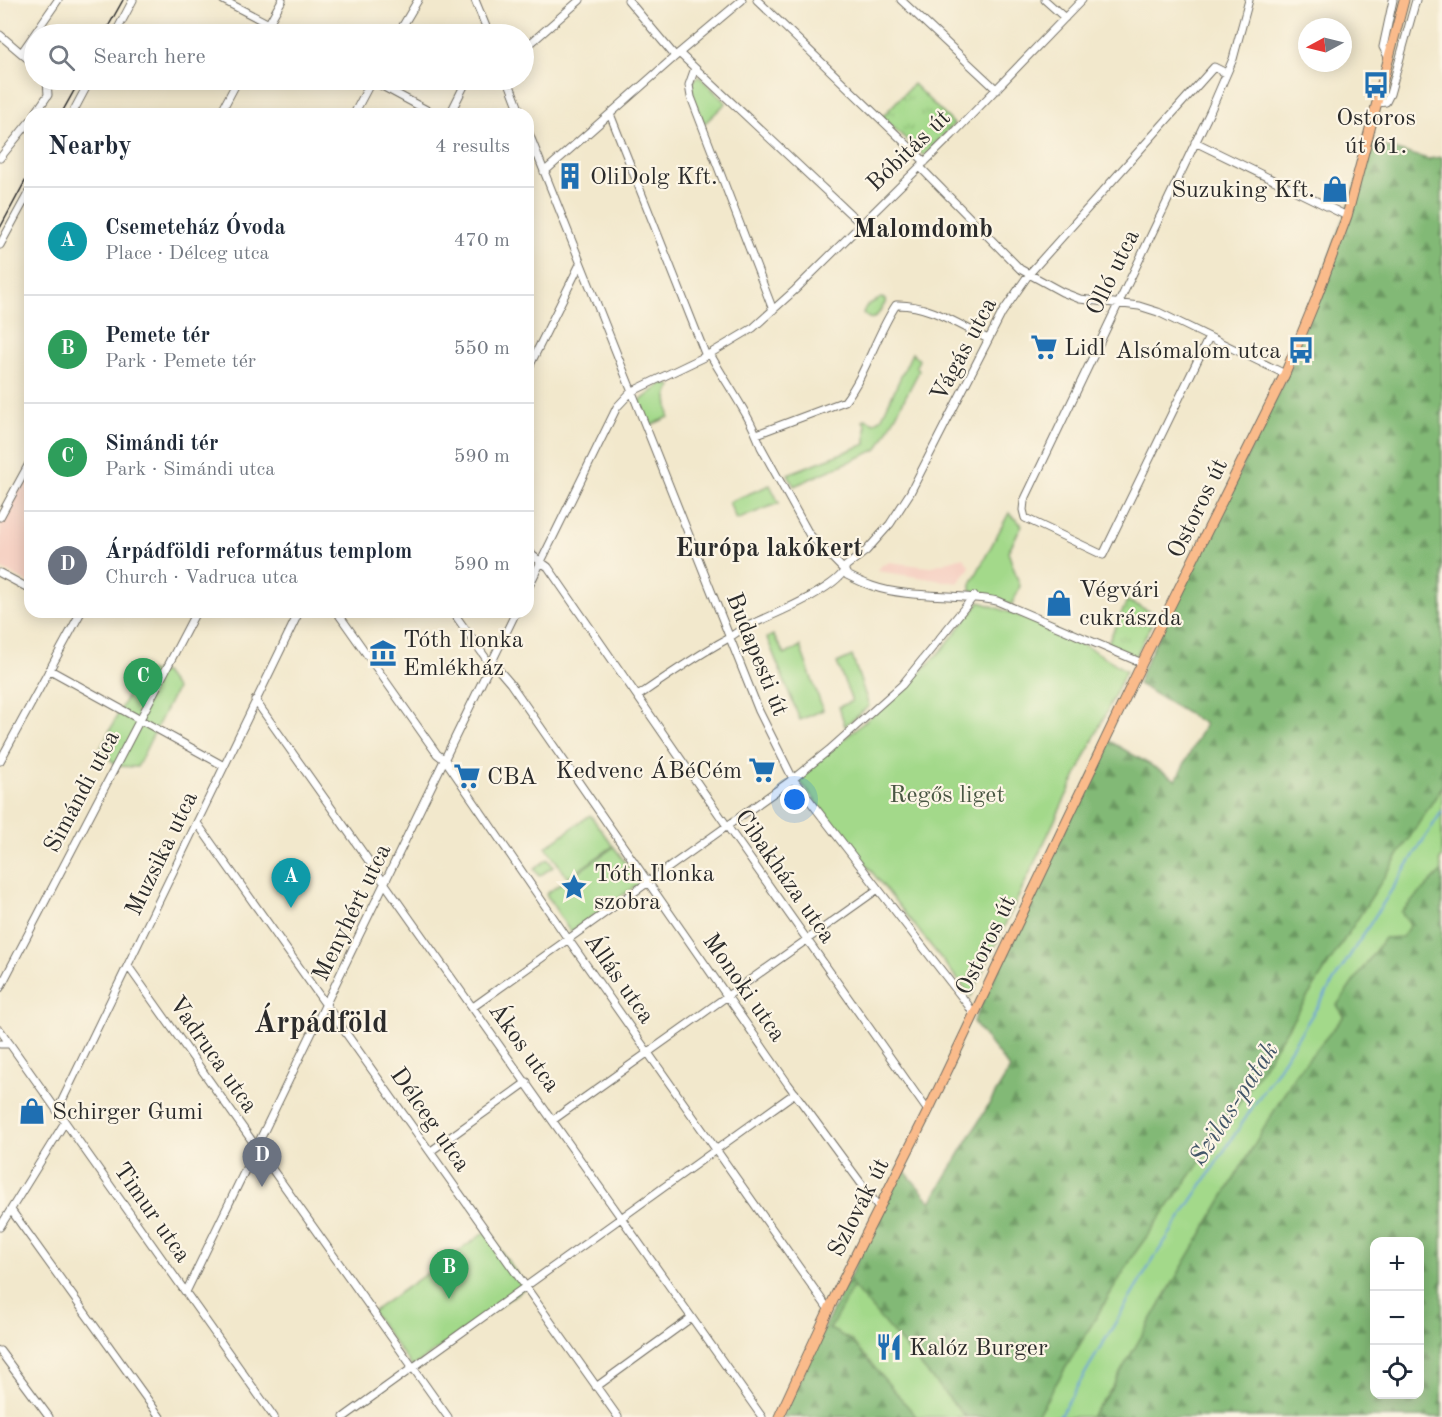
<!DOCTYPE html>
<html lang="en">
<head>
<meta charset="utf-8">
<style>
  body { margin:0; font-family:"Old Standard TT",serif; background:#f6f6f7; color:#1f2937 }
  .controls { position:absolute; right:18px; bottom:18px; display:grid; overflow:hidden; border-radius:12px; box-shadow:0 3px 15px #0003 }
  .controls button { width:54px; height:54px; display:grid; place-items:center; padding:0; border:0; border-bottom:2px solid #e0e1e3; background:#fff; color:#1f2937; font:30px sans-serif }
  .compass { position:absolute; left:1298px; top:18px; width:54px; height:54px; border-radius:50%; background:#fff; box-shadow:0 3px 15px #0003; rotate:263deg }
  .you { position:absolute; left:795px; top:800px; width:21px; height:21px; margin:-15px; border:4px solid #fff; border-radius:50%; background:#1a73e8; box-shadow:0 0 0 9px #1a73e833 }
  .badge { display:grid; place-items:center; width:39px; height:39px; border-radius:50%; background:#1f6fb2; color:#fff; font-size:20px; font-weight:700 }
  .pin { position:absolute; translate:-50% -50px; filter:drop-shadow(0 2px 3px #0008) }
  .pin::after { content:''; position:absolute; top:32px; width:21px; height:18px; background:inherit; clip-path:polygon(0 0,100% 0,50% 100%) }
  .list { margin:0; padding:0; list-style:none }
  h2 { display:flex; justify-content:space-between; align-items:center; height:78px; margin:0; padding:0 24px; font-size:26px }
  h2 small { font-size:20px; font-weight:400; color:#747a83 }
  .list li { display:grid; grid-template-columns:39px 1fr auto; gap:18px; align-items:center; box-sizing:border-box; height:108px; padding:0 24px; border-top:2px solid #e0e1e3 }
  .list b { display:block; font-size:22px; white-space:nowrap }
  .list p { margin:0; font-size:20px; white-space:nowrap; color:#747a83 }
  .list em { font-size:20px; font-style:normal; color:#747a83 }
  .icon { flex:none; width:33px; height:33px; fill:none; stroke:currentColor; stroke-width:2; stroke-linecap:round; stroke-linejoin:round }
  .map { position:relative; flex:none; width:1442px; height:1417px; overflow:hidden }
  .search { position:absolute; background:#fff; box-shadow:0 3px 15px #0003; left:24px; top:24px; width:510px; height:66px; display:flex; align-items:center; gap:15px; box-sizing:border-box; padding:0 21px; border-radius:33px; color:#747a83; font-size:22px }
  .panel { position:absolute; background:#fff; box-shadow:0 3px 15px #0003; left:24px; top:108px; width:510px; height:510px; border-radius:18px }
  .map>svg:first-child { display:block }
</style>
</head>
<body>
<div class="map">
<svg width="1442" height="1417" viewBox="0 0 1442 1417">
  <defs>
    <pattern id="grass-tufts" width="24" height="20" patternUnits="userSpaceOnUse" patternTransform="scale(1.5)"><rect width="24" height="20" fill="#a3d98a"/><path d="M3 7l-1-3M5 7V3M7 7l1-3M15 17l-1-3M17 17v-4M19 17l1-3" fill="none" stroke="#8cba77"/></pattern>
    <pattern id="forest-firs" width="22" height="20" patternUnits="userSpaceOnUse" patternTransform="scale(1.5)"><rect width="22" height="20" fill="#82b976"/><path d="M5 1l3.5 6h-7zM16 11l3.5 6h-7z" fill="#6b9761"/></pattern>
  </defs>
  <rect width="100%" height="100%" fill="#fcf5e5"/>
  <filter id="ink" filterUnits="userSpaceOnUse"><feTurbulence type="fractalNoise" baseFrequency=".0167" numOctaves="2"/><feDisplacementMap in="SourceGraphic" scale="12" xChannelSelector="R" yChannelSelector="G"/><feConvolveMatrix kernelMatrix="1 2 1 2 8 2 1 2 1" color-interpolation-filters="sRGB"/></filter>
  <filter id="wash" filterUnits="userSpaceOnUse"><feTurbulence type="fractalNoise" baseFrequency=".008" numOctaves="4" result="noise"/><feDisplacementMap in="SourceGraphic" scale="24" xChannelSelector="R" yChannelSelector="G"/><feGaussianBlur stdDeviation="1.35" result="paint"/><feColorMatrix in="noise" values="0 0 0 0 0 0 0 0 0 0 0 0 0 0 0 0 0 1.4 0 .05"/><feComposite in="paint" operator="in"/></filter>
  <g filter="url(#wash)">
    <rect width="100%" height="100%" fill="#f2e8cc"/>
    <path fill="#f6d2c4" d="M28,468L30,469V584L0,568V521Z
      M963,557L970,567L958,583L877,571L883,564L885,565L889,562L929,567Z"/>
    <path fill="url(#grass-tufts)" stroke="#67825a" stroke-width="1.5" d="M913,84L954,124L924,156L882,117Z
      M1127,601L1156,614L1135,658L1107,645Z"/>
    <path fill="url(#forest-firs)" stroke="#567250" stroke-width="1.5" fill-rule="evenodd" d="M1371,143L1428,159L1442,157V787L1259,1073L1198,1165L1135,1253L1036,1417H965L909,1352L830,1329L851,1340L917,1417H782L832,1312L903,1169L931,1202L1010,1069L973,1022L1108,740L1176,780L1205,724L1138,684L1145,664L1287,375Z
      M1442,871V1417H1090L1112,1388L1125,1364L1295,1075L1344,1016L1337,1005L1384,938L1402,936L1410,925L1401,912ZM1374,1242H1420V1394H1374Z"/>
    <path fill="#a3d98a" stroke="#67825a" stroke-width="1.5" d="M697,77L701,78L726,103L704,124C699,110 684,89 697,77Z
      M881,298L884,299L886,302C879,311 875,327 863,313C866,302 872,304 881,298Z
      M912,353L919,360L916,366L919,371L878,449L794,486L788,474L866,444V425L863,421L865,419L874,423L881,419Z
      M663,383L672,386L667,396L669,417L649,426L639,402Z
      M770,485L779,503L736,520L729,502Z
      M1009,513L1022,525L1008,552L1020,586L1012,605L971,590V584Z
      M980,602C1031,619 1082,640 1126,671L971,996L797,778L905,688L941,651Z
      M773,635L785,655L800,646L823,710L800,720L767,638Z
      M852,656L869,706L845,726L839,707L852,701L837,663Z
      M140,670L164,673L176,689L137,767L116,766L101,748Z
      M1442,787V857L1440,860L1442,871L1401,912L1410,925L1402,937L1384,938L1337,1005L1344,1016L1295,1075L1125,1364L1112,1388L1090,1417H1036L1135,1253L1198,1165L1259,1073Z
      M590,815L613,846L568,878L546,847Z
      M614,847L640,883L570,932L546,894Z
      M548,859L553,867L539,876L534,869Z
      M487,1231L526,1287L412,1367L372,1312Z
      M853,1287L965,1417H917L851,1340L830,1329Z"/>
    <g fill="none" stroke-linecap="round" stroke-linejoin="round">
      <path stroke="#6ea2da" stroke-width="2" d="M1059,1417L1154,1258L1277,1070L1442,811"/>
    </g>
  </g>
  <g filter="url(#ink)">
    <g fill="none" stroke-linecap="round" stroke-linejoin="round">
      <defs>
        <path id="minor" d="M223,0L288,34
          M475,0L489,34
          M628,0L675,56
          M757,0L925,162
          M901,0L997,90
          M1045,0L1065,18
          M115,34L133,0
          M263,34L282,0
          M398,34L418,0
          M0,35L34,64
          M524,49L580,0
          M22,52L58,0
          M679,53L861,224
          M1389,59L1383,47L1393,0
          M695,68L689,85L691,97L773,310
          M371,80L434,114
          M508,80L521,114
          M1378,103L1386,102L1390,94L1416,0
          M35,114L48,95L47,80
          M72,114L90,80
          M220,114L238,80
          M354,114L372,80
          M450,114L467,80
          M610,114L706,356
          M528,131L759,711L793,779L968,1005L974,1015
          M1195,142L1347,216
          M528,157L537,153
          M0,158L30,121
          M920,167L1020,269L1029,274L1062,292L1080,299L1139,306L1158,312L1285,374
          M544,172L679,53L742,0
          M0,245L30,190
          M1209,337L1103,555L1025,518L1023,510L1024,501L1210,112L1233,59L1249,0
          M710,354C727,385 749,413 761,447L809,534L845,571L847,575C855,579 863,583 872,586C909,599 957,593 997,601L1142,663
          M528,369L580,264
          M757,434L845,401C867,372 876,335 896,305C929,304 959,325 988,339
          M0,517L30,462
          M528,549L533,556L548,567L727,826L928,1111
          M0,573L30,589
          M528,588L617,407L631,392L706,356L753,328L795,290L952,135L1082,0
          M337,612L437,754L446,761L568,939L829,1310
          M453,612L490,664L498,669L510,683L788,1084L880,1209
          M50,670L224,766
          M638,696C667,676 696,656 727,639C735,634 742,628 750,625C770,616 842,587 846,566L866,551L890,524L910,493L1002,313L1029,274L1214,67L1226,73
          M255,700L762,1417
          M0,761L81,612
          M197,823L618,1417
          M128,966L448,1417
          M0,988L196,612
          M473,1007L793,779L829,750L902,685L974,596
          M0,1030L274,1417
          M0,1044H10
          M57,1111L299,612
          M553,1120L878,889
          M431,1151L527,1082
          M11,1210L160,1417
          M0,1227L65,1122
          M186,1292L516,612
          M0,1351L49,1417
          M596,1387L691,1318
          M344,1417L795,1093"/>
        <path id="major" d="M779,1417L836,1294L928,1111L1142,663L1285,374L1316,299L1347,216L1404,0"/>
      </defs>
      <use href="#minor" stroke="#716d63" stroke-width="9"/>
      <use href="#major" stroke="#716d63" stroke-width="11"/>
      <use href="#minor" stroke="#fff" stroke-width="7"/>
      <use href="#major" stroke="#fabb8b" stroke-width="9"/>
      <path stroke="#2b2b2b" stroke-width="1.5" d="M104,34L123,0
        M61,114L80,80
        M0,228L30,172"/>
    </g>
  </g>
  <defs>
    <symbol id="bus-bare" viewBox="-9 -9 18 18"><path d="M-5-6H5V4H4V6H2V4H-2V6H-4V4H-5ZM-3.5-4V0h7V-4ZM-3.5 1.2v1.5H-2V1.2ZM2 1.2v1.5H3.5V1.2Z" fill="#1f6fb2" stroke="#fcf5e5" stroke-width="2.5" paint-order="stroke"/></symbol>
    <symbol id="building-bare" viewBox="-9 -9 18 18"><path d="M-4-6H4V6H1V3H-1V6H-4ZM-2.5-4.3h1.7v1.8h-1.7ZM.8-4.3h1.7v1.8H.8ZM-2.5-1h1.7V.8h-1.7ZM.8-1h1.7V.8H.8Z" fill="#1f6fb2" stroke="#fcf5e5" stroke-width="2.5" paint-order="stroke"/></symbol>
    <symbol id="shop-bare" viewBox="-9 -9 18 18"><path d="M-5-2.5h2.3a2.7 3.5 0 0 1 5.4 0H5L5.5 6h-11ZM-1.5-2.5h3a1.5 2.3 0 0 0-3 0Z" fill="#1f6fb2" stroke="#fcf5e5" stroke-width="2.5" paint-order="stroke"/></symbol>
    <symbol id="supermarket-bare" viewBox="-9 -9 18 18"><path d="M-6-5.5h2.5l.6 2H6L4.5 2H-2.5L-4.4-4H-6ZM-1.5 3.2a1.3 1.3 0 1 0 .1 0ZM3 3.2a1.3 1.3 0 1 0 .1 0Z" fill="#1f6fb2" stroke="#fcf5e5" stroke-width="2.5" paint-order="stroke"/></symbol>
    <symbol id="museum-bare" viewBox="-9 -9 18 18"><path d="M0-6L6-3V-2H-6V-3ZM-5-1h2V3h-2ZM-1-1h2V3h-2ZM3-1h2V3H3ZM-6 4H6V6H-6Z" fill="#1f6fb2" stroke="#fcf5e5" stroke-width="2.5" paint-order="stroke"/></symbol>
    <symbol id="sight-bare" viewBox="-9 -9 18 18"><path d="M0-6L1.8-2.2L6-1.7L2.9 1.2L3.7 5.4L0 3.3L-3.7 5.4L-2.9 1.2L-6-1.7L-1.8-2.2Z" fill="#1f6fb2" stroke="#fcf5e5" stroke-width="2.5" paint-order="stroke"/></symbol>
    <symbol id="restaurant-bare" viewBox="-9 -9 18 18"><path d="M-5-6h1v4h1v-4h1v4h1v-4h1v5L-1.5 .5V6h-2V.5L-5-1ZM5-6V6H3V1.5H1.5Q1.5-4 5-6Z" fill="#1f6fb2" stroke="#fcf5e5" stroke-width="2.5" paint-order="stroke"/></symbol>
  </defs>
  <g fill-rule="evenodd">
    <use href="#bus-bare" x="1357" y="66" width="38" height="38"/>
    <use href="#building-bare" x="551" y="157" width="38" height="38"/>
    <use href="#shop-bare" x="1316" y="170" width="38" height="38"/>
    <use href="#supermarket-bare" x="1025" y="328" width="38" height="38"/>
    <use href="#bus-bare" x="1282" y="331" width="38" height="38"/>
    <use href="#shop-bare" x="1040" y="584" width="38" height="38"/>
    <use href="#museum-bare" x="364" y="634" width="38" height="38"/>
    <use href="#supermarket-bare" x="743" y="751" width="38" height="38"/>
    <use href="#supermarket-bare" x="448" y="757" width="38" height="38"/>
    <use href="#sight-bare" x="555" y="868" width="38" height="38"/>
    <use href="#shop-bare" x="13" y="1092" width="38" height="38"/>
    <use href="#restaurant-bare" x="870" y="1328" width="38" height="38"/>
  </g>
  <g text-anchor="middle" stroke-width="4.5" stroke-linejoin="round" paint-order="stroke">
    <g font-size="24" fill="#2b2b2b" stroke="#fcf5e5" text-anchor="start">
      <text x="1376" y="125" text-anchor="middle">Ostoros<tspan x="1376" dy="28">út 61.</tspan></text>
      <text x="590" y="184">OliDolg Kft.</text>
      <text x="1315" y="197" text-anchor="end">Suzuking Kft.</text>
      <text x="1064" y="355">Lidl</text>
      <text x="1281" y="358" text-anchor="end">Alsómalom utca</text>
      <text x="1079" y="597">Végvári<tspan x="1079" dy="28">cukrászda</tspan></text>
      <text x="403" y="647">Tóth Ilonka<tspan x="403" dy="28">Emlékház</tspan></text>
      <text x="742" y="778" text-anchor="end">Kedvenc ÁBéCém</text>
      <text x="487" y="784">CBA</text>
      <text x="594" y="881">Tóth Ilonka<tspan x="594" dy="28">szobra</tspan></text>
      <text x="52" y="1119">Schirger Gumi</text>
      <text x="909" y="1355">Kalóz Burger</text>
    </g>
    <g font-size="24" fill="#2b2b2b" stroke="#fcf5e5">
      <text transform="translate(908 150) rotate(-44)" y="8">Bóbitás út</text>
      <text transform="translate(1112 272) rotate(-64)" y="8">Olló utca</text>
      <text transform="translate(963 349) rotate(-62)" y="8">Vágás utca</text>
      <text transform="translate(1197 508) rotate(-64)" y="8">Ostoros út</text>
      <text transform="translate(758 654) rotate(68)" y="8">Budapesti út</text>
      <text transform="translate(81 791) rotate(-62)" y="8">Simándi utca</text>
      <text transform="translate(161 853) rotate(-64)" y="8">Muzsika utca</text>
      <text transform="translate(786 876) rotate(55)" y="8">Cibakháza utca</text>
      <text transform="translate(351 912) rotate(-64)" y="8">Menyhért utca</text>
      <text transform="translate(985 945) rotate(-64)" y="8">Ostoros út</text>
      <text transform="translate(620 978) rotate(55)" y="8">Állás utca</text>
      <text transform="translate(745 987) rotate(55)" y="8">Monoki utca</text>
      <text transform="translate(525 1047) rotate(54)" y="8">Ákos utca</text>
      <text transform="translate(214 1054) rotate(55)" y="8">Vadruca utca</text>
      <text transform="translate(431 1119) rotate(55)" y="8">Délceg utca</text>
      <text transform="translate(858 1207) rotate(-63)" y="8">Szlovák út</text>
      <text transform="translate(153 1212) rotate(55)" y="8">Timur utca</text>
    </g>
    <g font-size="24" fill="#495643" stroke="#fcf5e5">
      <text x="947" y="802">Regős liget</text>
    </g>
    <g font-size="26" font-weight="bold" fill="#2b2b2b" stroke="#fcf5e5">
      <text x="923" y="237">Malomdomb</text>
      <text x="769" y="556">Európa lakókert</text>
    </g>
    <g font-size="26" font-style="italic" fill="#425568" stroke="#fcf5e5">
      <text transform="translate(1233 1103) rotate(-57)" y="9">Szilas-patak</text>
    </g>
    <g font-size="30" font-weight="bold" fill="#2b2b2b" stroke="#fcf5e5">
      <text x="321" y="1032">Árpádföld</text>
    </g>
  </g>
</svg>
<div class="controls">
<button>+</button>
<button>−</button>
<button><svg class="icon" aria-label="locate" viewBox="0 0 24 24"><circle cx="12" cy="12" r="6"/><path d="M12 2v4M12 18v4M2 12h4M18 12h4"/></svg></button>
</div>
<svg class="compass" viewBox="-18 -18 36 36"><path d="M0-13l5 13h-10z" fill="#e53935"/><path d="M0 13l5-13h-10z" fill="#747a83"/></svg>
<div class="you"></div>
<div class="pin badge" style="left:291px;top:908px;background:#0f9aa8">A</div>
<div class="pin badge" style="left:449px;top:1299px;background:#2e9e5b">B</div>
<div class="pin badge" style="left:143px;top:708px;background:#2e9e5b">C</div>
<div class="pin badge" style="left:262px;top:1187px;background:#6b7280">D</div>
<div class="search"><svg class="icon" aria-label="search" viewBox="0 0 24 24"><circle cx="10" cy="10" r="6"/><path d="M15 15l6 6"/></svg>Search here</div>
<section class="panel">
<h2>Nearby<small>4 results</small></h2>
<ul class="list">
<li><span class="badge" style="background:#0f9aa8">A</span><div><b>Csemeteház Óvoda</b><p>Place · Délceg utca</p></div><em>470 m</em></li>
<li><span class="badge" style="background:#2e9e5b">B</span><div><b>Pemete tér</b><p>Park · Pemete tér</p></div><em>550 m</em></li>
<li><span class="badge" style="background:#2e9e5b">C</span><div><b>Simándi tér</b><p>Park · Simándi utca</p></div><em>590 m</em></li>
<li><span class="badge" style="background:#6b7280">D</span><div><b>Árpádföldi református templom</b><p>Church · Vadruca utca</p></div><em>590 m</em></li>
</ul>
</section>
</div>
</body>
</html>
